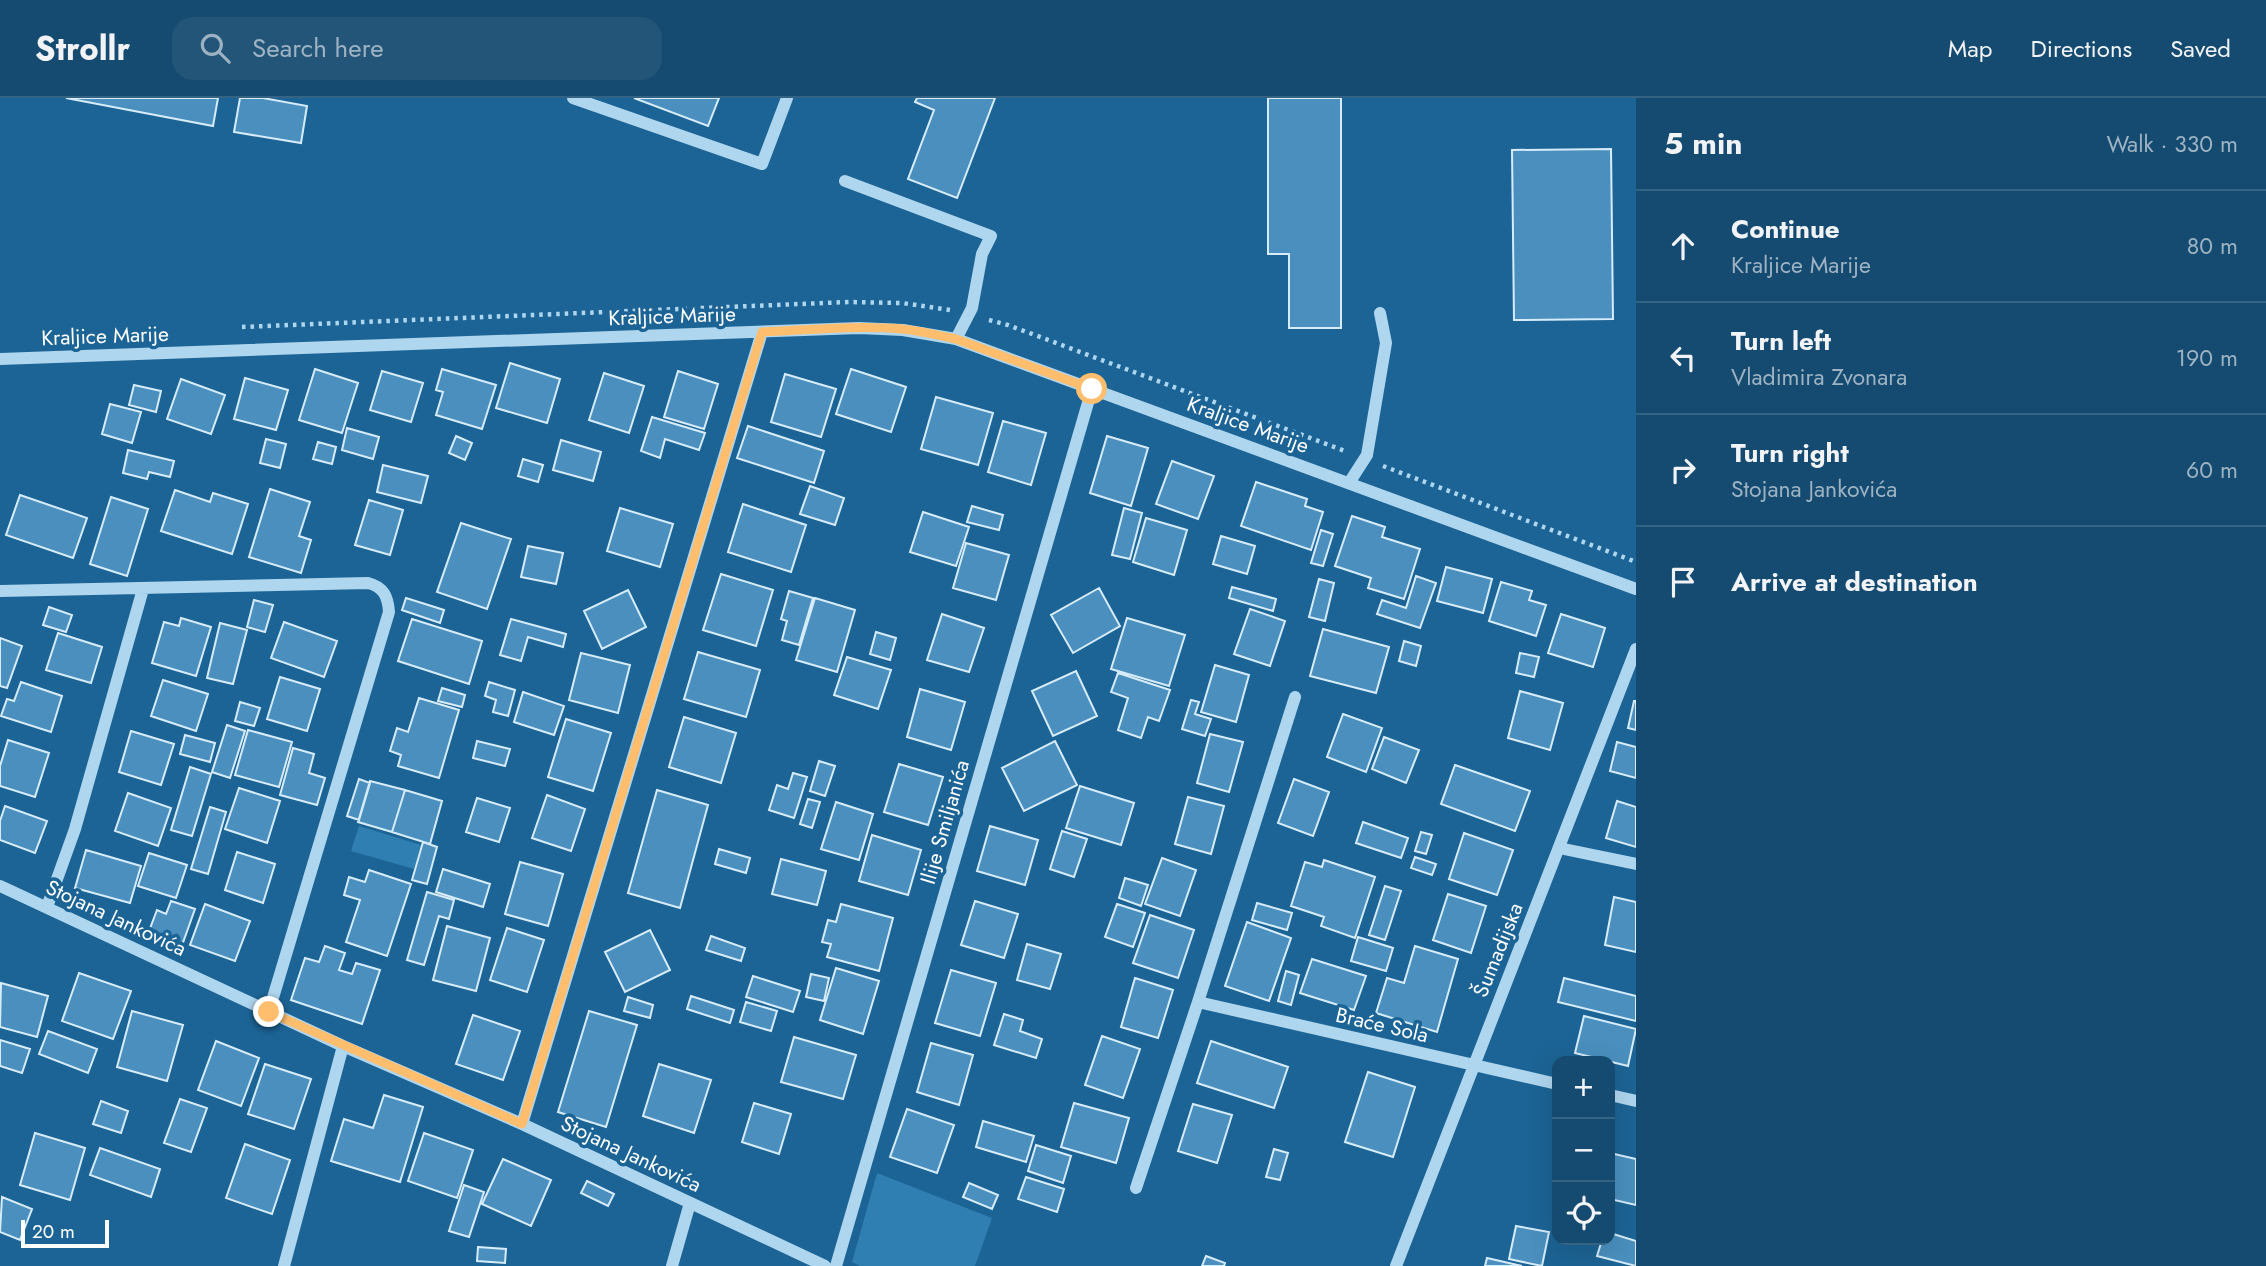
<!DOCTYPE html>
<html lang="en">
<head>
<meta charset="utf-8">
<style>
  body { margin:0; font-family:Jost,sans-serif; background:#225578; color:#f1f3f6 }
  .controls { position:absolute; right:21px; bottom:21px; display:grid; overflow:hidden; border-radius:14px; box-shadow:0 7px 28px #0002 }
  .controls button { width:63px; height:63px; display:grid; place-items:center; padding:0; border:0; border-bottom:2px solid #346383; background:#154b70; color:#f1f3f6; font:35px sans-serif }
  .scale { position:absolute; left:21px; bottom:18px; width:88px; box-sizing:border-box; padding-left:7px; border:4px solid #fff; border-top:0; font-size:19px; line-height:24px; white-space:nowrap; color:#fff; -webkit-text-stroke:5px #1c6495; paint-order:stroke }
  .stop { position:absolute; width:21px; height:21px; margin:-16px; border:5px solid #ffbe6d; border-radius:50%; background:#fff }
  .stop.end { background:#ffbe6d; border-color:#fff; box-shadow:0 2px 7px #0008 }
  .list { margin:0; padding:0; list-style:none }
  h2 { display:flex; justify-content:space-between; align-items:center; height:91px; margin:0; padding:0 28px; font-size:30px }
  h2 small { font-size:23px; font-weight:400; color:#9db3c3 }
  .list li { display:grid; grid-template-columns:46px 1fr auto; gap:21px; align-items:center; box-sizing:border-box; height:112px; padding:0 28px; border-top:2px solid #346383 }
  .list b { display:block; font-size:26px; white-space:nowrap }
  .list p { margin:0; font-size:23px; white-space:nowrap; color:#9db3c3 }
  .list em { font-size:23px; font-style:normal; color:#9db3c3 }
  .icon { flex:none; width:38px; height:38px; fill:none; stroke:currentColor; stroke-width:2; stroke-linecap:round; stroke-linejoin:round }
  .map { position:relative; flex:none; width:1636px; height:1168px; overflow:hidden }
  header { display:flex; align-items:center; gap:42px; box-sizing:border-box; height:98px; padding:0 35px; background:#154b70; border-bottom:2px solid #346383 }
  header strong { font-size:33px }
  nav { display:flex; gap:38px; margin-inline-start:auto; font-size:24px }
  .search { width:490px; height:63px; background:#225578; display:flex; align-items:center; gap:18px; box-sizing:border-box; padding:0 24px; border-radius:21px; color:#9db3c3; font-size:26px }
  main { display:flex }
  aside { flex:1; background:#154b70 }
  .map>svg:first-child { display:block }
</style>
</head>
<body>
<header>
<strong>Strollr</strong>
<div class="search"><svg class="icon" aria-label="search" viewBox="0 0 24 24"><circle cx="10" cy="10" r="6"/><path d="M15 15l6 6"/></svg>Search here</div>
<nav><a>Map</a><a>Directions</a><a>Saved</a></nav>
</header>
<main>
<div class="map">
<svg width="1636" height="1168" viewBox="0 0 1636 1168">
  <rect width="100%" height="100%" fill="#1c6495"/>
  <path fill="#307fb3" d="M359,728L421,747L414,771L351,753Z
    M877,1075L992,1120L975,1168H860L852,1164Z"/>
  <path fill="#4a8fbe" stroke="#d6ecfb" stroke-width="2" d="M66,0H218L213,28Z
    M240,0H263L307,8L301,45L234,34Z
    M634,0H719L708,28Z
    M917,0H995L957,100L908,81L934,12L915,4Z
    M1268,0H1341V230H1289V156H1268Z
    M1611,51L1613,221L1514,222L1512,52Z
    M510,265L560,281L547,325L496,310Z
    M315,271L358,285L342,335L299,322Z
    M442,271L496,287L482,331L436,317L443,294L436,292Z
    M851,271L906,289L891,334L836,316Z
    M382,273L423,285L411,324L370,312Z
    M678,273L718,286L704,331L664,319Z
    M604,275L644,288L629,335L589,322Z
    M785,276L836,291L821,339L771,324Z
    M245,280L288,292L276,332L234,321Z
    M181,281L225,297L211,336L167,321Z
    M134,287L161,293L156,314L129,307Z
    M936,299L993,315L978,367L921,351Z
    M110,306L141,314L132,345L102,336Z
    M652,319L705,335L699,352L665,341L660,360L641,353Z
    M1003,323L1046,335L1031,387L988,374Z
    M748,328L824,353L814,385L737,360Z
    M347,330L379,339L373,361L342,352Z
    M456,338L472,345L465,362L449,355Z
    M1107,338L1148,350L1131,408L1090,395Z
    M266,341L286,346L280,370L260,365Z
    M561,342L601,354L593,383L553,372Z
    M318,344L336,349L332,366L313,361Z
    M128,352L174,363L170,379L149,374L147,381L123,375Z
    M523,361L543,367L538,384L518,378Z
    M1172,363L1214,378L1198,421L1156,406Z
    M383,367L428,378L421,405L377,394Z
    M1256,384L1307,401L1305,408L1323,414L1311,452L1241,428Z
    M810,388L844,400L835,427L800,416Z
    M270,391L310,404L299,438L311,442L301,475L249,459Z
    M175,392L210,404L213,395L248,406L232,456L161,433Z
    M20,397L87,420L73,460L6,437Z
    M111,399L148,411L127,478L90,466Z
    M369,402L403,412L390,457L355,447Z
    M743,406L806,427L791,474L728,454Z
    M972,408L1003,417L999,432L967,424Z
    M620,410L673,426L660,469L607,453Z
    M1124,410L1142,415L1130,461L1112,457Z
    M923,414L969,429L956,468L910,454Z
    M1352,418L1385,429L1382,439L1420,451L1404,501L1368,490L1371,480L1335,468Z
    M1146,420L1187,432L1174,477L1133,464Z
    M461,425L511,441L487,511L437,494Z
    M1321,432L1333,436L1323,468L1311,465Z
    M1221,438L1255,448L1247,476L1213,466Z
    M966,445L1009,457L996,502L953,490Z
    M528,448L563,455L556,486L521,479Z
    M1446,469L1492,481L1483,515L1437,503Z
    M721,476L773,492L756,548L703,532Z
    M1416,478L1436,485L1420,530L1377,516L1382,502L1406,510Z
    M1319,481L1334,485L1325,523L1309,519Z
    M1501,484L1532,493L1529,502L1546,507L1536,538L1489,523Z
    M1232,489L1276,501L1273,513L1229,500Z
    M1099,490L1120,528L1073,555L1051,517Z
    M628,492L646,529L602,551L584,513Z
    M789,493L813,500L799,547L782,542L787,523L781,521Z
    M406,500L444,512L440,525L402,512Z
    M815,500L855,512L837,574L796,562Z
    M254,502L273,507L265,534L247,529Z
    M49,509L72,517L66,534L43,527Z
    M1250,511L1285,523L1270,568L1234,556Z
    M942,516L984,530L969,574L927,562Z
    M1561,516L1605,530L1593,569L1548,555Z
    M181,520L211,529L196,578L152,565L164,524L179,528Z
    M1127,520L1185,537L1169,588L1111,571Z
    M412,521L482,543L469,586L398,563Z
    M511,521L566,536L563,549L528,539L521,563L500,557Z
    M284,524L337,543L324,579L271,560Z
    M220,525L247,532L233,586L207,580Z
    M1323,531L1389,549L1376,595L1310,578Z
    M876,534L896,540L890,562L870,556Z
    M58,535L102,549L91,585L46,572Z
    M0,540L22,548L7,590L0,588Z
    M1404,543L1421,548L1416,568L1399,563Z
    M698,554L760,572L746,619L684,601Z
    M581,555L630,567L618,615L569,602Z
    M1520,555L1539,559L1534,579L1516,575Z
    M847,559L891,572L878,611L834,597Z
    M1215,567L1249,577L1236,624L1201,614Z
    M1076,573L1097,618L1053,638L1032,593Z
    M1118,575L1170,592L1159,623L1148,619L1141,640L1118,632L1128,600L1111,594Z
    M280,579L320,591L307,633L267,621Z
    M163,582L208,596L196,633L151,618Z
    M21,584L62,598L51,634L1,618L7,601L14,603Z
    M489,584L515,592L508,618L493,614L496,602L485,598Z
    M442,590L465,597L462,609L438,603Z
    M920,591L965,604L951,652L907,639Z
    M1520,593L1563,605L1550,652L1508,640Z
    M523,594L564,608L554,637L514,624Z
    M419,600L459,612L439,680L398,668L401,657L390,653L397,630L408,634Z
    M1191,602L1199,604L1195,616L1211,621L1205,638L1182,631Z
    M1634,603H1636V632L1628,630Z
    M240,604L260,610L254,628L235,623Z
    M1343,616L1382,630L1366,674L1327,659Z
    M684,619L736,635L721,685L669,669Z
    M566,621L611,635L593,693L548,679Z
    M227,627L245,633L230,680L212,674Z
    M248,632L292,644L279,689L235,677Z
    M131,633L174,646L161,687L119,674Z
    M1210,636L1243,644L1229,694L1197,685Z
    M185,637L215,645L210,664L180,656Z
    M1384,639L1419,652L1406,685L1372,671Z
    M8,642L49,655L35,699L0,688V668Z
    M477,643L510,651L505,668L473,660Z
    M1055,643L1077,687L1024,713L1002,670Z
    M1617,644L1636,649V680L1610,673Z
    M293,650L314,656L309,675L325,680L317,707L280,697Z
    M819,663L835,668L825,698L810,693Z
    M899,666L943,679L928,727L884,714Z
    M1455,667L1530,693L1515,733L1441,706Z
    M190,669L211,676L192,738L171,732Z
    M793,675L807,679L794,720L769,712L777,687L788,691Z
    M359,681L370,685L359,722L347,718Z
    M1294,681L1329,694L1313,738L1278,725Z
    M370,683L405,692L392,734L358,724Z
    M1080,688L1134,705L1121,747L1066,730Z
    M239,690L280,703L267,745L225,731Z
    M405,692L442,703L430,746L392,734Z
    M657,692L708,707L680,810L628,795Z
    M128,695L171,710L158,748L115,733Z
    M547,697L585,711L571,753L532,740Z
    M1188,699L1224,708L1211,756L1175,746Z
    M477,700L510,710L499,744L466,734Z
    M808,701L820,704L812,730L800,726Z
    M1617,703L1636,709V749L1606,740Z
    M836,704L873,716L859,762L821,751Z
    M5,708L47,723L35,755L0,742V723Z
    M210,709L226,714L208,776L191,771Z
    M1363,724L1408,740L1401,760L1356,745Z
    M990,728L1038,742L1025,787L977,773Z
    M1062,733L1087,741L1074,779L1050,771Z
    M1421,734L1432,737L1426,756L1415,753Z
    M1464,735L1513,752L1497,797L1449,781Z
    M872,737L921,752L908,797L859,783Z
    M423,744L437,749L427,786L412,782Z
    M719,751L750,760L746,775L715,766Z
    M86,752L141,768L130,805L75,790Z
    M237,754L275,766L263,805L225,792Z
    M149,755L187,767L176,800L138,788Z
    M1415,759L1436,766L1432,777L1411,770Z
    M1162,760L1196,772L1180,818L1145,806Z
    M781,761L826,773L817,807L772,796Z
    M1324,762L1375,779L1355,840L1321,828L1324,819L1291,808L1305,764L1322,769Z
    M520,764L563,776L548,828L505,816Z
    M443,771L490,786L483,809L436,794Z
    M369,772L411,786L387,858L346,844L360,802L344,797L349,779L365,784Z
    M1125,780L1148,787L1141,808L1119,800Z
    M1385,788L1401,793L1385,842L1369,837Z
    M427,794L454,802L449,821L439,818L424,867L407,862Z
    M1448,796L1486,808L1471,855L1433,842Z
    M1614,799L1636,804V854L1605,847Z
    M171,803L195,811L180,853L146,841L157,812L166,816Z
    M975,803L1018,816L1004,860L961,847Z
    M1257,805L1292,815L1287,832L1252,822Z
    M205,806L250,823L235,863L190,847Z
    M841,806L893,820L879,873L827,859L831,846L822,844L828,822L836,824Z
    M1117,806L1145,815L1133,849L1105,839Z
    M1150,817L1194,832L1178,880L1133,865Z
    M1247,824L1291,840L1269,903L1225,888Z
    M447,828L490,840L476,893L433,882Z
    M507,830L544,842L527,894L490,882Z
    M650,832L670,872L625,894L605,854Z
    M711,838L745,850L741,863L706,852Z
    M1358,839L1393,850L1386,873L1351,863Z
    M1027,846L1061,856L1050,891L1017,882Z
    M325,848L345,855L339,872L352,876L356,865L380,872L362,926L291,902L305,860L319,864Z
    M1415,848L1458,861L1437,934L1376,915L1387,880L1404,885Z
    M1312,861L1366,878L1354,912L1300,895Z
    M836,870L879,883L863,936L820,922Z
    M951,872L996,885L980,938L935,925Z
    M1286,873L1299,877L1291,907L1278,903Z
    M79,875L131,893L113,941L62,923Z
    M811,876L829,880L824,903L806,899Z
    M753,878L800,893L793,914L746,899Z
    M1135,880L1173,892L1158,940L1121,929Z
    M1564,880L1636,898V923L1558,904Z
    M1,885L48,898L37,939L0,929Z
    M691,898L734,912L730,925L687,911Z
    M628,899L653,907L650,920L624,913Z
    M746,904L777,913L771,933L740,924Z
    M132,913L183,927L167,983L117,969Z
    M589,913L637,927L606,1029L558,1014Z
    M1004,916L1023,922L1020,933L1042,941L1036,960L994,947Z
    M473,917L520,933L503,982L456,966Z
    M1584,918L1636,931L1628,968L1575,955Z
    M48,933L97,951L88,975L39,956Z
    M1102,938L1140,951L1123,1000L1085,987Z
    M794,939L856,957L843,1001L781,984Z
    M0,942L30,951L22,975L0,968Z
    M216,943L259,960L241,1008L198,992Z
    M1211,943L1288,969L1274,1010L1197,985Z
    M931,945L973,957L959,1007L917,994Z
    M265,966L311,981L294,1031L248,1016Z
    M659,966L711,982L694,1035L643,1018Z
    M1368,974L1415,989L1393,1059L1345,1044Z
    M384,997L423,1009L400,1084L331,1063L344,1021L373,1030Z
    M180,1001L207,1010L191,1054L164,1045Z
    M101,1003L128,1013L121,1035L93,1026Z
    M754,1005L791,1016L779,1056L742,1044Z
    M1074,1005L1129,1020L1116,1065L1061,1049Z
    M1193,1006L1232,1017L1217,1065L1178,1053Z
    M907,1011L954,1027L937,1075L890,1059Z
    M983,1023L1034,1038L1026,1064L976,1049Z
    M35,1035L85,1050L70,1102L20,1087Z
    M424,1035L473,1052L457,1100L408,1083Z
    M245,1046L290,1062L272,1116L226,1100Z
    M1036,1047L1071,1058L1063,1085L1028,1073Z
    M100,1050L160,1071L151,1099L90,1077Z
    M1274,1051L1288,1055L1280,1082L1266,1079Z
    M1610,1055L1636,1061V1107L1610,1101Z
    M503,1061L551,1082L531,1128L482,1106Z
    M1026,1079L1064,1091L1057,1114L1018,1101Z
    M587,1083L614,1096L608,1108L581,1095Z
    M969,1085L998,1097L992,1111L963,1099Z
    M464,1087L484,1094L469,1139L449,1133Z
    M2,1099L32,1111L20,1142L0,1134Z
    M1516,1128L1549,1134L1542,1168L1509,1161Z
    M1610,1135L1636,1143V1168L1597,1158L1602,1142H1610Z
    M478,1149L506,1151L505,1165L477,1163Z
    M1206,1158L1225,1165L1224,1168H1202Z
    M1487,1160L1522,1168H1485Z"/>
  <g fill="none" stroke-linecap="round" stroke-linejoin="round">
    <path stroke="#afd6ef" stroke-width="4.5" stroke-dasharray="3.5 5" stroke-linecap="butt" d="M989,222L1008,227L1345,353
      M242,229L849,204L902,205L950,212
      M1383,368L1636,464"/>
    <path stroke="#afd6ef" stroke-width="12" d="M573,0L762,66L787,0
      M845,83L991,138L982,156L972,210L956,241
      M0,261L859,230L903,232L956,241L1636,491
      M1349,385L1367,357L1386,245L1380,215
      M0,493L368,485C384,489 388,499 389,514L269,913
      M1559,750L1636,766
      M0,788L343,948L522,1026L825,1168
      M47,809L75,731L143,491
      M1198,904L1557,986
      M1610,997L1636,1003
      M522,1026L762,234
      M1136,1090L1198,904L1295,599
      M284,1168L343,948
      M672,1168L690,1105
      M836,1168L1092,291
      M1396,1168L1636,551"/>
  </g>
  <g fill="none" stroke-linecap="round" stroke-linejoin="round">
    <path stroke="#ffbe6d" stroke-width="9" d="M269,914L522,1026L762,234C809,232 856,227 902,231C920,233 938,237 956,241L1092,291"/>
  </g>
  <g text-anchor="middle" stroke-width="7" stroke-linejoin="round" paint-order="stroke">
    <g font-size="21" fill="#fff" stroke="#1c6495">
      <text transform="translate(672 218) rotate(-2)" y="7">Kraljice Marije</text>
      <text transform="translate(105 238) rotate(-2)" y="7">Kraljice Marije</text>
      <text transform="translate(1248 327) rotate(20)" y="7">Kraljice Marije</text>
      <text transform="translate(945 724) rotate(-74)" y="7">Ilije Smiljanića</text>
      <text transform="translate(116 820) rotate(25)" y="7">Stojana Jankovića</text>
      <text transform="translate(1498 852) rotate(-68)" y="7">Šumadijska</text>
      <text transform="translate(1382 927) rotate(13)" y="7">Braće Sola</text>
      <text transform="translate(631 1056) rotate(25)" y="7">Stojana Jankovića</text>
    </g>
  </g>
</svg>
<div class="controls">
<button>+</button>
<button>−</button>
<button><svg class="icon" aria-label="locate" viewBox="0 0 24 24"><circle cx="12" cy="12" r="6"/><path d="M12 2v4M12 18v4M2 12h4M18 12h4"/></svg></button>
</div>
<div class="scale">20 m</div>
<div class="stop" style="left:1092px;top:291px"></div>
<div class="stop end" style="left:269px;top:914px"></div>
</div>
<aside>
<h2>5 min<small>Walk · 330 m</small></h2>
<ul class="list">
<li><svg class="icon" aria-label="ahead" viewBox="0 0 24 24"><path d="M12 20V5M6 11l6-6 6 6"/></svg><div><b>Continue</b><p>Kraljice Marije</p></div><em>80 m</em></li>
<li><svg class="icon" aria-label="left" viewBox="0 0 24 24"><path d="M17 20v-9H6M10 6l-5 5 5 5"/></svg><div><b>Turn left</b><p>Vladimira Zvonara</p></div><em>190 m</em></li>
<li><svg class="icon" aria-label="right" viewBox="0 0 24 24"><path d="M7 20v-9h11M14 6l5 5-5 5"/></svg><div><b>Turn right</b><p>Stojana Jankovića</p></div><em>60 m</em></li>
<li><svg class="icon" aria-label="arrive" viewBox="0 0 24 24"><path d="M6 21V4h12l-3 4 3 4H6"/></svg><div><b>Arrive at destination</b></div></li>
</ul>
</aside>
</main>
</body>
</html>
